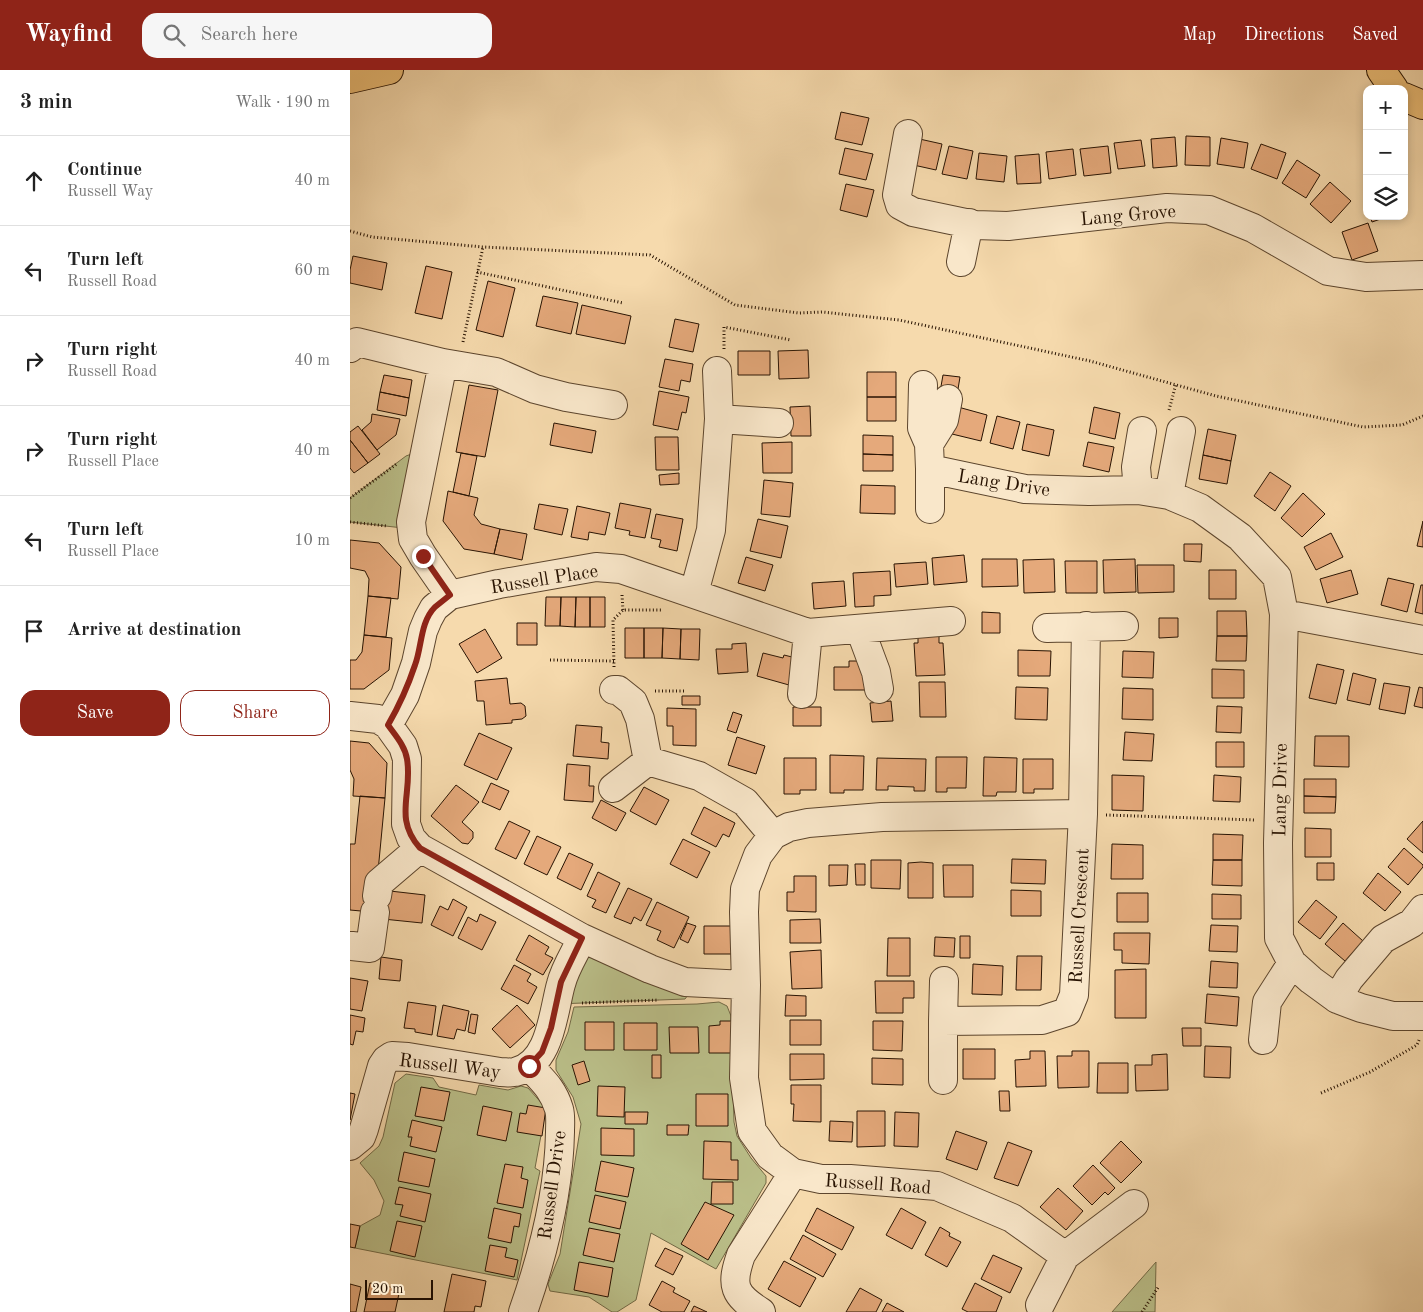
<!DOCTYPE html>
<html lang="en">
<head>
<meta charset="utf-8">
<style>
  body { margin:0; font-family:"Old Standard TT",serif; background:#f6f6f6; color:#222 }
  .controls { position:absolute; right:15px; top:15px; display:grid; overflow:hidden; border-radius:10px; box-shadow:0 2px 8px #0003 }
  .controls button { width:45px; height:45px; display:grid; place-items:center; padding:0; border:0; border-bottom:1px solid #e0e0e0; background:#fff; color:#222; font:25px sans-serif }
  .scale { position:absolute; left:15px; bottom:12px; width:68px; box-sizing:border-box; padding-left:5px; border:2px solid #281302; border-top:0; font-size:14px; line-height:18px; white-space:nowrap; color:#281302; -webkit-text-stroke:4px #f9e7ca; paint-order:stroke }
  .stop { position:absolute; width:15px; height:15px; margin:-11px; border:4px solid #8f2418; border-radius:50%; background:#fff }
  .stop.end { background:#8f2418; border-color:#fff; box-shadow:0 1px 5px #0008 }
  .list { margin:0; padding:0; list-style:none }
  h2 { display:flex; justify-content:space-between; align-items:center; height:65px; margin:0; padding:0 20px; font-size:21px }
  h2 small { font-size:16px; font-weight:400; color:#767676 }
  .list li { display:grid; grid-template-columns:32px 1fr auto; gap:15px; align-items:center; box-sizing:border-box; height:90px; padding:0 20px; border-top:1px solid #e0e0e0 }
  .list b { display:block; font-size:19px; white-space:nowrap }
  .list p { margin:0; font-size:16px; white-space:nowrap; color:#767676 }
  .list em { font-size:16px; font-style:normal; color:#767676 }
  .actions { display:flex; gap:10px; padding:15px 20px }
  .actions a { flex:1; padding:11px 0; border:1px solid #8f2418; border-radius:15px; text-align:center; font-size:18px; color:#8f2418 }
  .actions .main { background:#8f2418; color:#fff }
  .icon { flex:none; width:28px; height:28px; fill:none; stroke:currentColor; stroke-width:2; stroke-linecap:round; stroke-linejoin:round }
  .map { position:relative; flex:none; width:1073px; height:1242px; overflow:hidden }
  header { display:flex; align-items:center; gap:30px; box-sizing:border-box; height:70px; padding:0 25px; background:#8f2418; color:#fff }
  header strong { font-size:24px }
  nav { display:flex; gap:28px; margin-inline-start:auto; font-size:18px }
  .search { width:350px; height:45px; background:#f6f6f6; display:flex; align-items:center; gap:12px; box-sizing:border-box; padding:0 18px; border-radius:15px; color:#767676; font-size:19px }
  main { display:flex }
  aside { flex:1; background:#fff }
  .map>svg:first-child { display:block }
</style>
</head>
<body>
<header>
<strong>Wayfind</strong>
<div class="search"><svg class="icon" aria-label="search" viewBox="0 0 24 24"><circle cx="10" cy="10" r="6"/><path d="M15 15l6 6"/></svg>Search here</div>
<nav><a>Map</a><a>Directions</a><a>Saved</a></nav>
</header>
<main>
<aside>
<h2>3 min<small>Walk · 190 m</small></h2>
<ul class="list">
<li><svg class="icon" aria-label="ahead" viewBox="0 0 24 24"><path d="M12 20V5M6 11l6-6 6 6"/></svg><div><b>Continue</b><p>Russell Way</p></div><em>40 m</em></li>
<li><svg class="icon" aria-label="left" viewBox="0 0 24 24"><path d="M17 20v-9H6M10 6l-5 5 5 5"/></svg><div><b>Turn left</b><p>Russell Road</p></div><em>60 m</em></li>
<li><svg class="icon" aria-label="right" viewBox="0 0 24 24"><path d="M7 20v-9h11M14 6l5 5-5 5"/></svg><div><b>Turn right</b><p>Russell Road</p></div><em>40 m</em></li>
<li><svg class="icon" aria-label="right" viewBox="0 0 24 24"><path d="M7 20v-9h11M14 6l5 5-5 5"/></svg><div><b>Turn right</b><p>Russell Place</p></div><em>40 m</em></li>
<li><svg class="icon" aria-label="left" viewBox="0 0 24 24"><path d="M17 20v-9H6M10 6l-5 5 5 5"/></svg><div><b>Turn left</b><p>Russell Place</p></div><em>10 m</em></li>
<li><svg class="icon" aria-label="arrive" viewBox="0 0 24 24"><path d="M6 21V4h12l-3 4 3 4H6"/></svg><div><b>Arrive at destination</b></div></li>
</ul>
<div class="actions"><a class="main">Save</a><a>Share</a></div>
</aside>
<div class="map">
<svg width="1073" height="1242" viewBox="0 0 1073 1242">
  <rect width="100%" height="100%" fill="#f6daad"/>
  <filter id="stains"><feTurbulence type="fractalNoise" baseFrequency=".004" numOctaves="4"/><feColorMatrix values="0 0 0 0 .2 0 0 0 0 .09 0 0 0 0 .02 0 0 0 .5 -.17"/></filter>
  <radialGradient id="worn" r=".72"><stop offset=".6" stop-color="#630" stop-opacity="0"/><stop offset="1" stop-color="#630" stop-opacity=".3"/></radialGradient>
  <path fill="#bbc08a" stroke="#726a46" d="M75,379L62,459L0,452V428L56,386Z
    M232,868L347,913L335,929L207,934Z
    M369,932L377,936L381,946L384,1052L387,1066L401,1088L416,1106V1113L366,1199L301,1163L286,1230L267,1242H262L239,1227L200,1221L198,1214L210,1184L231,1054L223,1027L206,1000V990L218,962L224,937L347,934Z
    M56,1004L83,1008L89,1017L126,1025L129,1015L158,1020L171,1016L178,1018L196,1038L185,1098L190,1101L167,1210L5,1178L10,1156L30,1145L34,1131L24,1110L10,1093L29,1076L33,1067L45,1013Z
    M806,1192L805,1242H762Z"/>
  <path fill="#e5a97b" stroke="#281302" d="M491,42L519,48L512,75L485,69Z
    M836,66L860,67V96L835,95Z
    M825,67L827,96L803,98L801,69Z
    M565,68L592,74L586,100L559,94Z
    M871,68L898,73L894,98L867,94Z
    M791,70L795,96L768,99L764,73Z
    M911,74L936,83L927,109L901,99Z
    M599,76L623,81L617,109L592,104Z
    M758,76L761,103L734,106L730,79Z
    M495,78L523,84L516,110L489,104Z
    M723,79L726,105L699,109L696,82Z
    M629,83L657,86L654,112L626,109Z
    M689,84L691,113L667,114L665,86Z
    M947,90L970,105L956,128L932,113Z
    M980,112L1001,131L981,153L960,134Z
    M496,114L524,120L517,147L490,140Z
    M1020,146H1039L1022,152Z
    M1018,153L1028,181L1002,190L992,162Z
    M3,186L37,193L32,220L0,213V200Z
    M76,196L102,202L92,249L65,243Z
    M138,211L165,218L153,267L126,260Z
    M193,226L228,233L221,264L186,256Z
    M232,235L281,246L275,274L226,264Z
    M325,249L349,254L343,282L319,277Z
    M458,280L459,308L429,309L428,281Z
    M388,281H420V305H388Z
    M315,289L343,294L340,312L331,310L329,321L309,317Z
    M517,302H546V327H517Z
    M34,305L62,310L59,328L30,322Z
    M593,305L610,307L607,325L590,322Z
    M119,315L148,320L135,387L106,382Z
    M309,321L339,327L336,343L332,342L328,360L303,355Z
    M30,322L59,328L56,346L27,340Z
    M517,327H546V351H517Z
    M460,336L461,366H441L440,337Z
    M608,337L637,345L631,371L602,364Z
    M744,337L770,343L765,369L739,363Z
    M22,344L50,349L46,365L27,380L12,360L21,352Z
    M647,346L670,352L663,379L640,373Z
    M204,353L246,361L242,383L200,375Z
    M677,354L704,360L699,386L672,380Z
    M8,356L30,384L18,393L0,370V362Z
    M858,359L886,365L881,391L853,385Z
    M513,365L543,366V385L513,384Z
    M305,367H328L329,400H306Z
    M0,370L18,393L4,403L0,398Z
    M442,372V403H413L412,373Z
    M738,372L764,377L759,402L733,396Z
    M111,383L127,386L119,426L103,422Z
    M513,384L543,385V401H513Z
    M853,385L881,391L877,414L849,409Z
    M920,402L941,416L925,441L904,426Z
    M329,403V414L310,415L309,405Z
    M414,410L443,413L440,447L411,444Z
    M511,415L545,416V444L510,443Z
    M98,421L128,428L124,445L131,454L150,459L144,484L114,479L93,451Z
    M953,423L975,444L952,467L931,448Z
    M270,433L301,439L295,468L279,465L280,461L265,458Z
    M189,434L218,439L212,465L184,459Z
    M227,436L260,443L255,465L239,462L238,470L221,467Z
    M306,444L333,449L327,481L309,477L311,470L301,468Z
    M408,449L438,456L431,488L400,481Z
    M1073,451V477L1067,476Z
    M150,459L177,464L172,490L144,484Z
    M981,463L993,487L966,500L954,477Z
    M0,470L29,473L51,497L48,529L18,526L19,509L15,501L0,498Z
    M834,474H852L851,492L834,491Z
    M614,485L617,512L584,515L582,488Z
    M396,487L423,495L415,521L388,513Z
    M632,489H667L668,516L632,517Z
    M704,489L705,522L674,523L673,490Z
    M785,489L786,522L754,523L753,490Z
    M715,491H747V523H716Z
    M576,492L578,514L546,517L544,494Z
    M787,495H824V522L788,523Z
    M859,500H886V529H859Z
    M1001,500L1008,524L977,533L970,509Z
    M540,501L541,525L524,526V536L505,537L503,503Z
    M1038,508L1064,514L1057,542L1031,535Z
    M494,511L496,536L464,539L462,513Z
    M1071,515H1073V544L1065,542Z
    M18,526L41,528L36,567L14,565Z
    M196,527H211L210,556H195Z
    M211,527H226L225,557L210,556Z
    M226,527H240V557H225Z
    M240,527H255V557H240Z
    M867,541H896L897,566H867Z
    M632,542L650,543V563H632Z
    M809,548H828V567L809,568Z
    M167,553H187V575H167Z
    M275,558H294V588H275Z
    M294,558H313L312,588H294Z
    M313,558L331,559L330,589L312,588Z
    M135,559L152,588L127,603L109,574Z
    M331,559H350L349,590L330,589Z
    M568,563H589V573H593L595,605L566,606L564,573H568Z
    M14,565L42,568L39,600L14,619H0V590H6L12,582Z
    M867,566H897L896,591H866Z
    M396,573L398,602L368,604L366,579H382V574Z
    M668,580L701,581L700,606H668Z
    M773,581L804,582L803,608L772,607Z
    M413,583L433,588L434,585L446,588L439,615L407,606Z
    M499,591H519V620H484V597H499Z
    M967,594L994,600L986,634L959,628Z
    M862,599L894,600V628H862Z
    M1003,603L1026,609L1020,635L997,630Z
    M157,608L160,634L171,633L175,636L176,646L172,649L162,650V653L136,655L134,631H127L125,611Z
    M569,612H595L596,647H570Z
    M1034,613L1060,617L1055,644L1029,639Z
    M666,617L698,618L697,650L665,649Z
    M1069,617L1073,618V638L1064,636Z
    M773,618L803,619V650L772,649Z
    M332,626H350V635H332Z
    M541,631L543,651L522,652L520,633Z
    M867,636L892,637L891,663L866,662Z
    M443,637H471V656H443Z
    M317,638L346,639V676L323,675V656H317Z
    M383,642L392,645L386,663L377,660Z
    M226,655L252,657L251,672L259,673L258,689L223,686Z
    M775,662L804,664L802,691L773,690Z
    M129,663L162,678L147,710L114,695Z
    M965,666H999V697L964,696Z
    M387,667L415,676L406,704L378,695Z
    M0,671L19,673L37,693L35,728L3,726L4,709L0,700Z
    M866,672H894V697H866Z
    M480,685L514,686L513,720H494V723H480Z
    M586,687H617L616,718H597V722H586Z
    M634,687L667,688L666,722H647L646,726H633Z
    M434,688H466V720H450V724H434Z
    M527,688L576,689L575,721H564V717L538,716V720H526Z
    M673,689H703V719H684V723H673Z
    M217,694L240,696L239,716H244L243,732L214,730Z
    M762,705L794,706L793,741L762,740Z
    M864,705L891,707L890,732L863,731Z
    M954,709H986V727L954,726Z
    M141,713L159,721L150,740L132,732Z
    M106,715L129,732L112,752L123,762V768L118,774L112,773L81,746Z
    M294,717L319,730L306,755L280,741Z
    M10,726L35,728L27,812L40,821L75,825L72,853L33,849V843L0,840V774H5Z
    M954,726L986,727L985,743H954Z
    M251,730L276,743L266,761L242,748Z
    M354,737L385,753L379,767L373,764L366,777L341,764Z
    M159,751L180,761L166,789L145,779Z
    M1073,751V783L1057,769Z
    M955,758L981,759V787H955Z
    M863,764L893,765L892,790H863Z
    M187,766L211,777L197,805L174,794Z
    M333,769L360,782L347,808L320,794Z
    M762,774L793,775V809H761Z
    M1054,778L1073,795V797L1058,815L1038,797Z
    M219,783L243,794L231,820L207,808Z
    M662,789L696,790L695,814L661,813Z
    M521,790H551L550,819L521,818Z
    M863,790H892V816L862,815Z
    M571,792L583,793V828H558V793Z
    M967,793H984V810H967Z
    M505,794H515V815H506Z
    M479,795H498L497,815L479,816Z
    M593,795H623V827H594Z
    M248,802L270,813L256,843L242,837L246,830L237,826Z
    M1028,803L1051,822L1035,841L1013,823Z
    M444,806H466V842L437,841V822H444Z
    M278,818L302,829L291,851L284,847L281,854L264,847Z
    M661,820L691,821V846H661Z
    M767,823H798V852H767Z
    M862,824L891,825V849H862Z
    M103,829L117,837L103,866L81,855L90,836L98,840Z
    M966,830L987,847L970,869L948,852Z
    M307,832L339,847L324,878L307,870L311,861L296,855Z
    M130,844L146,852L132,880L108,868L118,847L127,852Z
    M470,849L471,873H440V850Z
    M337,853L346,856L338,873L330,869Z
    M993,853L1013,871L995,891L975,874Z
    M861,855L888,856L887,882L859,881Z
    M354,856H381L382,884H354Z
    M764,863H800L799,894L772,893V880H764Z
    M179,865L199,877L195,884L203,888L193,905L166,890Z
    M610,866H620V888H610Z
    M585,867L605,868L604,887L584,886Z
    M538,868H560V906H537Z
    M471,880L472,918L442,919L440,882Z
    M667,886H692L691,920H666Z
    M31,887L52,890L50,911L29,909Z
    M861,891L888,893L887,918L859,917Z
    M623,894L653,896L652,925L622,924Z
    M164,895L181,904L177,911L187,917L178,934L151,919Z
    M796,899V948H765V900Z
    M0,908L18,911L12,941L0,939Z
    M525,911H564V928H553V943H526Z
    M857,924L889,927L887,956L855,953Z
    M436,925L456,926V946H435Z
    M58,932L86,936L82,965L65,962V959L54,958Z
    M93,935L119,941L115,961L107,959L104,969L87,966Z
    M167,935L185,955L160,978L142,959Z
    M121,944L128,945L125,964L118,962Z
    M0,945L15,948L13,962L6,961L3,975L0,974Z
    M440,950H471V975H440Z
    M370,951H384V983H359V956L370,955Z
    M523,951H553L552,981L523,980Z
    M235,952H264V980H235Z
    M274,953H307V980H274Z
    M319,957H348L349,983H320Z
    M832,958H851V976H833Z
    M855,976L881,977L880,1008L854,1007Z
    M613,979H645V1009H613Z
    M680,981H695L696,1016L666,1017L665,990L680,989Z
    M722,981H739V1017L708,1018L707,986H722Z
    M440,984H474V1009L440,1010Z
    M817,984L818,1020L786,1021L785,995H802V985Z
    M302,985H311V1008H302Z
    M522,988L553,989V1015L522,1014Z
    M234,991L240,1011L228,1015L222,995Z
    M748,993H778V1023H747Z
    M441,1015H471V1052L443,1051L444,1034H441Z
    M248,1016L275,1017L274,1047L247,1046Z
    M71,1017L100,1022L94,1051L65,1046Z
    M649,1021H659L660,1041H650Z
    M0,1023L5,1024L0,1050Z
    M346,1024H378V1056H346Z
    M178,1035L196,1038L192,1066L167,1062L170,1043L176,1044Z
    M133,1036L162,1042L156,1071L127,1065Z
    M507,1041H535V1076L507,1077Z
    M275,1042H298L297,1054H275Z
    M545,1042L569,1043L568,1077L544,1076Z
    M62,1050L92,1057L86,1082L60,1076L62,1067H58Z
    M480,1051L503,1052L502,1072L479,1071Z
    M317,1055H339L338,1065H317Z
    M251,1058L284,1059V1086L251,1085Z
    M606,1061L637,1072L627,1100L596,1089Z
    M354,1071L381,1072V1090H388V1110L353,1109Z
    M771,1071L792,1092L771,1113L750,1093Z
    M658,1072L682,1081L668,1116L644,1108Z
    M54,1082L85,1089L79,1117L48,1111Z
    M251,1091L284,1098L278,1127L245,1121Z
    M155,1094L173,1097L171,1108L178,1110L173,1138L147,1133Z
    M743,1095L765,1118L758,1125L755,1122L742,1135L723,1116Z
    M362,1112H383V1134H361Z
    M49,1117L81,1124L75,1152L50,1146L53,1135L45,1134Z
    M708,1118L733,1141L716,1160L690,1137Z
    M245,1125L276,1132L270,1159L239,1152Z
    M355,1132L384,1145L358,1190L331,1174Z
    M144,1138L171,1144L169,1157L164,1156L161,1173L138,1168Z
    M467,1138L504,1157L492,1180L455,1161Z
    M551,1138L576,1152L562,1179L536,1165Z
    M47,1151L72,1156L65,1187L40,1181Z
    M0,1154L10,1156L5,1178L0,1177Z
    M590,1157L600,1163L599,1166L611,1172L597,1197L575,1185Z
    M239,1158L270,1164L264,1192L233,1185Z
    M453,1165L486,1184L473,1207L440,1189Z
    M140,1175L157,1178L155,1187L168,1190L164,1207L135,1201Z
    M315,1178L333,1186L323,1205L305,1196Z
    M643,1185L672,1198L660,1223L631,1209Z
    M434,1191L466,1208L450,1237L418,1219Z
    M229,1192L263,1198L258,1227L224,1220Z
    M102,1204L136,1211L131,1237L125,1236L124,1242H94Z
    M312,1211L325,1218L323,1222L340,1231L334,1242H312L299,1235Z
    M20,1213L50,1219L45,1242H14Z
    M625,1213L652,1227L646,1242H618L612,1239Z
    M0,1214L11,1217L6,1242H0Z
    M510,1218L532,1230L526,1242H496Z
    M537,1233L554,1242H532Z
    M344,1236L357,1242H341Z"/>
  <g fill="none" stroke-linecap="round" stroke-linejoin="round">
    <defs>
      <path id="minor" d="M558,64L547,125L550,135L563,142L625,155L658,156L817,138L859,140L903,158L978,201L1016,207L1073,205
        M611,192L619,153
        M0,278L7,272L93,293L146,302L185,319L216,327L263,335
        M93,293L61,452L63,469L73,486L100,525
        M573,315L572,358L579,374L580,399
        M369,349L429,353
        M579,374L594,350L598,329
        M788,420L786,397L792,361
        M819,425L831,361
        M580,439V399L675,419L739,421L788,420L819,425L850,438L890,467L927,507L934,544L928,773L929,868L942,893L961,910L987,929L1011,938L1043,946H1073
        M344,523L361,460L369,349L367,301
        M934,544L1073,570
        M697,558L774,556
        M510,559L526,602L529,619
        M264,620H268L283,632L290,649L298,691
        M452,624L458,563
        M0,646L28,649L38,655L53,676L57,689L56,754L61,768L70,778L232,868L300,899L335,912L396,915L394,1008L402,1061L420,1086L443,1103L471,1109H500L587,1116L662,1148L715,1186
        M38,655L55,625L66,593L73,561L78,549L84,538L100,525L149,514L246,497L271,499L458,563L601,551
        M263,718L298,691L349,706L395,732L423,765
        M27,826L29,813L70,778
        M2,876L20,878L25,842
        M396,915L394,842L395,819L408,785L423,765L439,757L458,753L532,747L733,744
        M987,929L999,909L1033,869L1062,853L1073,839
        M593,951L594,911
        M913,970L917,932L942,893
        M593,1010V951L692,950L717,942L724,925L733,744L736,556
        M0,1076L11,1067L14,1059L32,996L36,990L42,986L58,987L150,1002C155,1002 161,1003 165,1002C201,994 203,942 211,914C215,898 225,883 232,868
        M690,1235L715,1186L784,1134
        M173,1242C193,1185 209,1123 210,1062C210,1055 211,1046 209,1039C203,1019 193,1011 179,996
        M411,1242C384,1225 380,1216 391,1185L443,1103"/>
      <path id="major" d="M1031,0L1044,19
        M0,9L39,0
        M1054,27L1073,35"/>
    </defs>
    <use href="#minor" stroke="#5c452d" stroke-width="30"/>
    <use href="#major" stroke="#281302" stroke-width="30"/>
    <path stroke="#281302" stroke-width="3" stroke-dasharray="1 2.5" stroke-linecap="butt" d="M0,161L22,167L133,177L300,185L385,235L449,243L472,242L549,250L740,291L866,326L1013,357L1052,355L1073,346
      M127,202L273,233
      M113,272L133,177
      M374,279V257L441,270
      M819,340L826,314
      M0,428L48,393
      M0,452L37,456
      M272,525L273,540
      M200,590L264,591
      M264,597L263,550L273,540H311
      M305,621H335
      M756,745L905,750
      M232,933L309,930
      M971,1023L1020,1002L1067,975L1069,970
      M792,1242L809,1216"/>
    <use href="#minor" stroke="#f9e7ca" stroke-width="28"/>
    <use href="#major" stroke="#ebbd76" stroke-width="28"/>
  </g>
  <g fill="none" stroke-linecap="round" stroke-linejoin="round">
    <path stroke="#8f2418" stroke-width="6" d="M73,486L100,525C95,529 90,533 85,537C70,552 72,577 65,595C58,616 49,636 38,655C46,666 55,676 57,689C63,723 43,748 70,778L232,868L211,912L201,958L192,982L179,996"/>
  </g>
  <g text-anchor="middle" stroke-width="4" stroke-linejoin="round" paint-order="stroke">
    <g font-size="19" fill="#281302" stroke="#f9e7ca">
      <text transform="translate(778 144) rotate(-5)" y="7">Lang Grove</text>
      <text transform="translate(654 412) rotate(9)" y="7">Lang Drive</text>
      <text transform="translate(194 508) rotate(-9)" y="7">Russell Place</text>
      <text transform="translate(929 720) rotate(-89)" y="7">Lang Drive</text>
      <text transform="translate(728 846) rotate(-87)" y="7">Russell Crescent</text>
      <text transform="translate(100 995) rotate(7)" y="7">Russell Way</text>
      <text transform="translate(528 1113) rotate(4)" y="7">Russell Road</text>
      <text transform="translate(201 1115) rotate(-82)" y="7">Russell Drive</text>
    </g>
  </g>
  <rect width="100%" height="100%" filter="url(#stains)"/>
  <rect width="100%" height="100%" fill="url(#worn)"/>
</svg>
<div class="controls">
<button>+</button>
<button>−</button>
<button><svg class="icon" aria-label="layers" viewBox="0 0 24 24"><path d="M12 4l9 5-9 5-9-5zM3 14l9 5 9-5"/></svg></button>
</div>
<div class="scale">20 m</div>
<div class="stop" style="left:179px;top:996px"></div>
<div class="stop end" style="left:73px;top:486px"></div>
</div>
</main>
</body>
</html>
